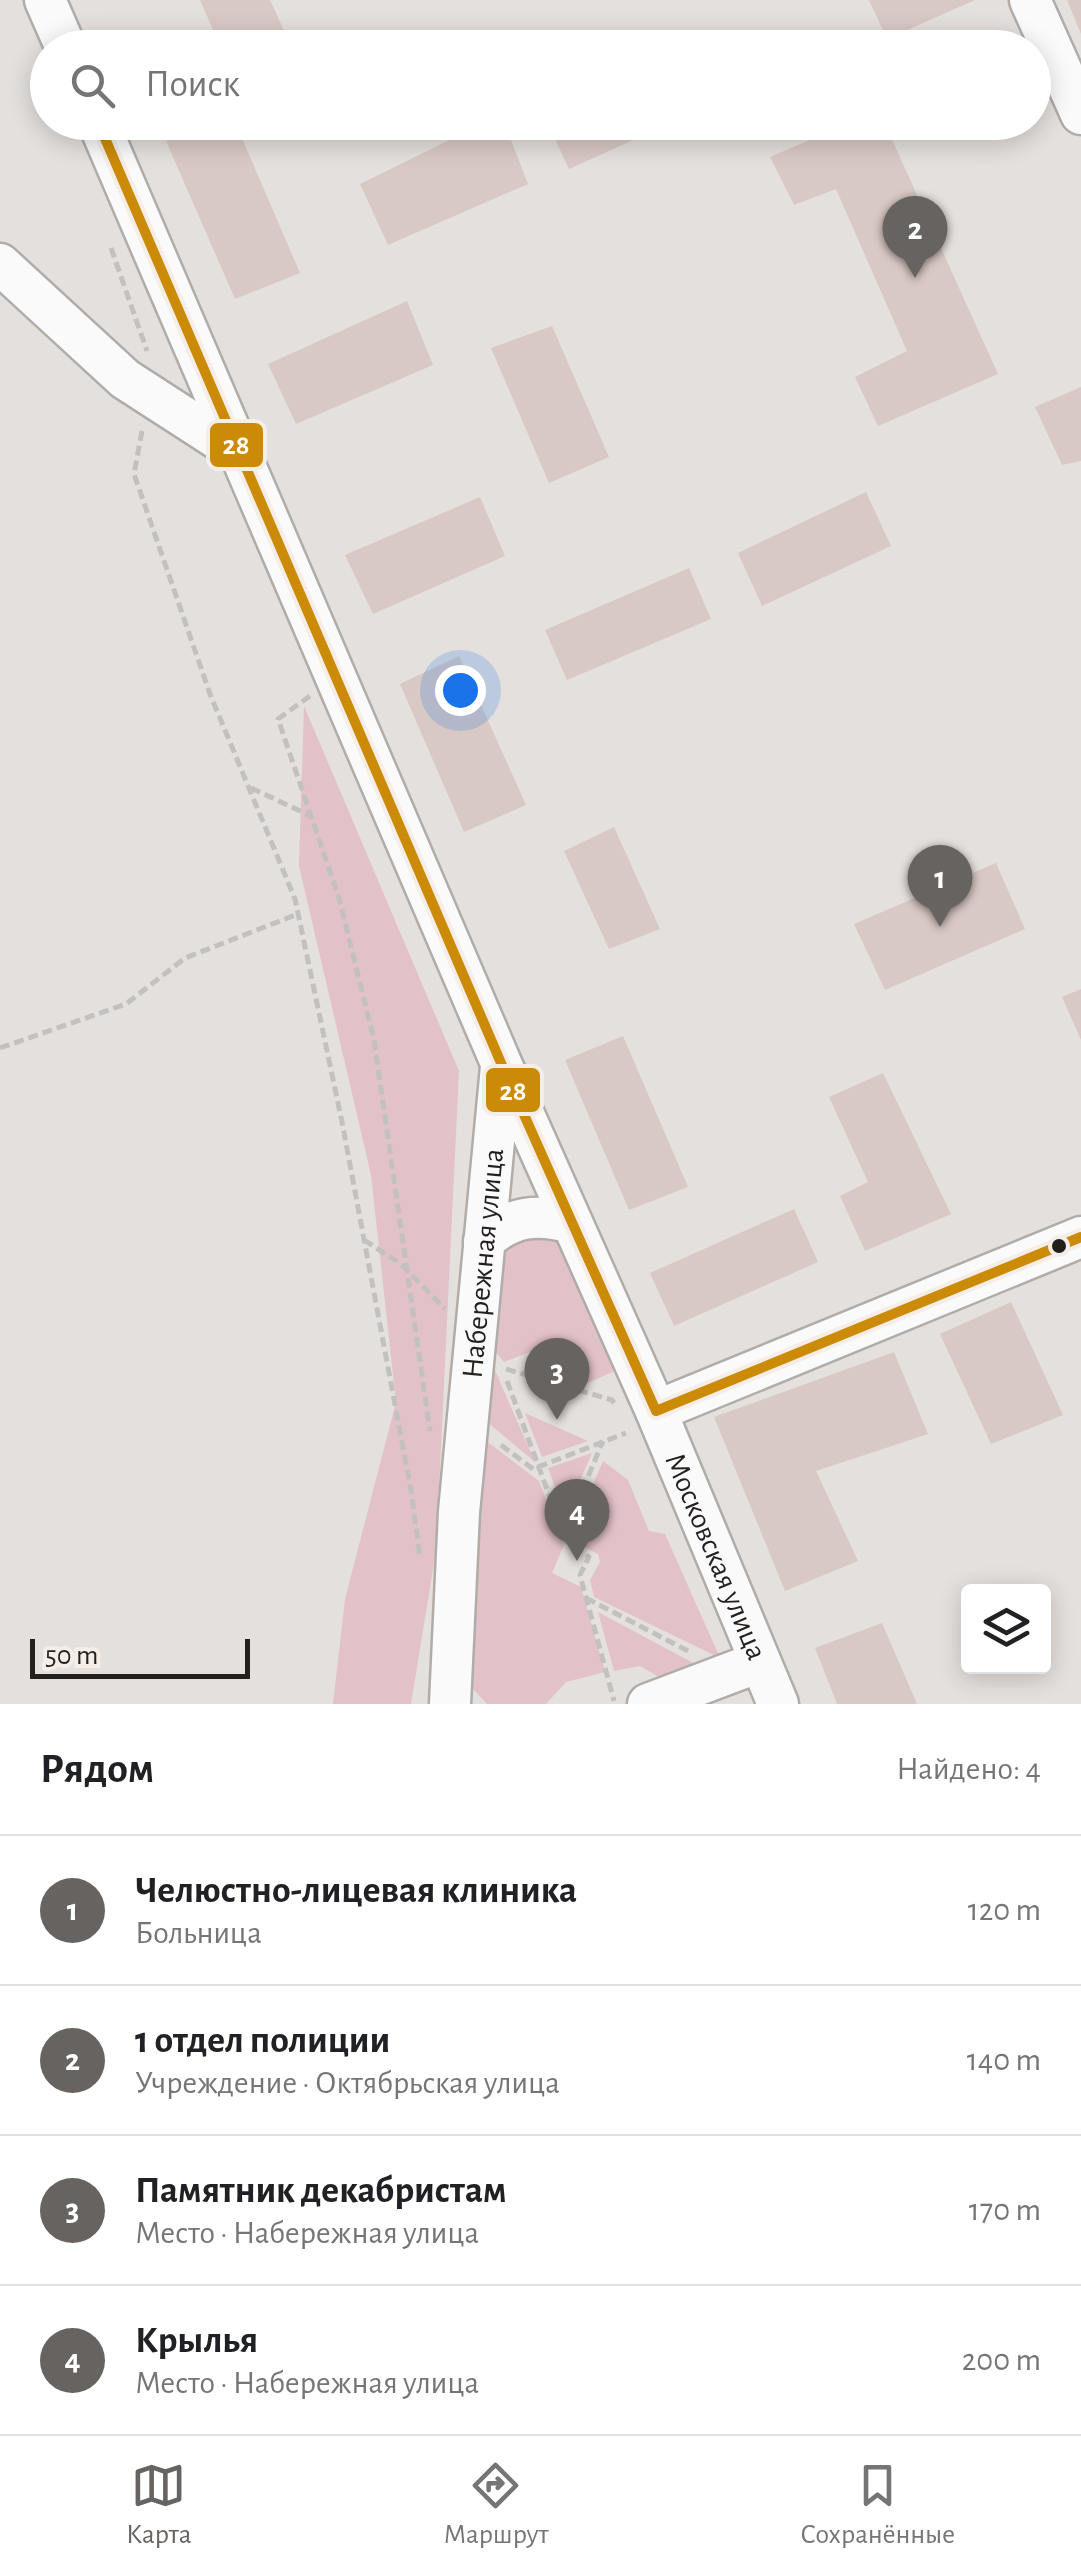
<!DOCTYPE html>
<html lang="ru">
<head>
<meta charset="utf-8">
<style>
  body { margin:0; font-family:"Alegreya Sans",sans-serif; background:#f2f2f2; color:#202124 }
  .controls { position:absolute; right:30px; bottom:30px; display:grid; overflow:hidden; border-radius:10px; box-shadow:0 5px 25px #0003 }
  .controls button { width:90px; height:90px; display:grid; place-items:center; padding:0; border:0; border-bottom:2px solid #e0e0e0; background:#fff; color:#202124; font:50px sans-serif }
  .scale { position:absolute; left:30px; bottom:25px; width:220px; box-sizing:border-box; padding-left:10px; border:5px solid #221f1d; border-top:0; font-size:28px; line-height:35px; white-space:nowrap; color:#221f1d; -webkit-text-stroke:8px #f4ede8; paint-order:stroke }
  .you { position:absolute; left:460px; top:690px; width:35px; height:35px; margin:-25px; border:8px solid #fff; border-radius:50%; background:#1a73e8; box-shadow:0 0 0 15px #1a73e833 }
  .badge { display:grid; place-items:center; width:65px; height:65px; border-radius:50%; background:#666360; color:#fff; font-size:32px; font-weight:700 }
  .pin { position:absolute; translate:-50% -82px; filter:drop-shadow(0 2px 5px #0008) }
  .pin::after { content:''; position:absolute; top:52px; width:35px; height:30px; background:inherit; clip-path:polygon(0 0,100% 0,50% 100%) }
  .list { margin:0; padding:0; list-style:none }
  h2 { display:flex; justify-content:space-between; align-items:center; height:130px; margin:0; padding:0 40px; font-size:42px }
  h2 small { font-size:32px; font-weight:400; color:#757577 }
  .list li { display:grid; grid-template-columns:65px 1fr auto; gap:30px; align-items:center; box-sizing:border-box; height:150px; padding:0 40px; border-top:2px solid #e0e0e0 }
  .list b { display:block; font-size:38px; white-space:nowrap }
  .list p { margin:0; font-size:32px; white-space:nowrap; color:#757577 }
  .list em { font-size:32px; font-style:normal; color:#757577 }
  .icon { flex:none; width:55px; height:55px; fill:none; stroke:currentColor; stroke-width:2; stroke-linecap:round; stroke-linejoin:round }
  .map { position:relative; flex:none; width:1081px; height:1704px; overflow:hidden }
  .search { position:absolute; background:#fff; box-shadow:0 5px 25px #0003; left:30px; right:30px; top:30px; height:110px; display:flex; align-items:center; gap:25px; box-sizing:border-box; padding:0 35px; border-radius:55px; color:#757577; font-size:38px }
  .sheet { height:730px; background:#fff }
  nav { display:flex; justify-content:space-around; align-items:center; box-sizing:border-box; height:140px; border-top:2px solid #e0e0e0; background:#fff; font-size:28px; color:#757577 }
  nav a { display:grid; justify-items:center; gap:5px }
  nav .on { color:#666360 }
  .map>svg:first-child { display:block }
</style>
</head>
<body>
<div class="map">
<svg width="1081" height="1704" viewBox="0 0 1081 1704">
  <rect width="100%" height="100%" fill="#e4e0dd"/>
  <path fill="#e3c1c9" d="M304,706L459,1071L436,1551L411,1704H333L345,1599L396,1402L371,1175L299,866Z
    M522,1237L545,1238L563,1244L615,1371L583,1385L568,1355L554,1360L548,1345L504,1362L484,1338L496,1249Z
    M490,1359L535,1462L486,1421Z
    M525,1413L588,1441L542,1457Z
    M485,1440L539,1481L564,1545L552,1573L581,1587L605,1672L566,1682L546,1704H487L472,1688L466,1670Z
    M592,1453L565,1515L548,1468Z
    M603,1461L628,1480L649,1531L665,1534L720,1658L594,1597L590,1580L600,1562L598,1554L578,1544L573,1531Z
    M598,1612L710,1672L675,1686L640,1666L614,1671Z"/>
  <path fill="#d9c9c4" d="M200,0H270L292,48H221Z
    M869,0H975L887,39Z
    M1067,0H1081V34Z
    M208,122H235L300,273L235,299L166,141Z
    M486,122H504L528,184L388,245L360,184Z
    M547,122H673L569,169Z
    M852,122H884L998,374L878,426L855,377L907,351L836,189L794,205L770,157Z
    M407,301L433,365L296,424L268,364Z
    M552,326L609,457L549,483L491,348Z
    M1081,387V461L1062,465L1035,407Z
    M866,492L891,546L762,606L738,553Z
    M480,497L505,556L373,614L345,555Z
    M689,568L711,619L567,680L545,630Z
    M459,656L526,805L464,832L400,684Z
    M614,827L660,929L609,949L564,851Z
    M996,863L1025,929L885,990L854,924Z
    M1081,989V1040L1062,997Z
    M623,1036L688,1187L629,1210L565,1060Z
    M883,1073L951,1214L865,1251L840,1196L868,1182L829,1097Z
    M794,1209L818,1262L674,1326L650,1273Z
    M1011,1302L1063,1415L991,1444L940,1334Z
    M894,1352L928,1434L816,1471L858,1561L785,1591L714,1417Z
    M882,1623L917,1704H837L815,1648Z"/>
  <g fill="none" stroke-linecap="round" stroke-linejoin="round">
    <defs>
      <g id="minor">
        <path d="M45,0L66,48"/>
        <path d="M1030,0L1081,114"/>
        <path id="s1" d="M98,122L501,1063L656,1411L778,1704"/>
        <path d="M0,264L125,379L241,454"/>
        <path d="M484,1241C511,1216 537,1213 572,1223"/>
        <path d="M656,1411L1081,1237"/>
        <path id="s2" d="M450,1704L459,1512L501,1067"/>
        <path d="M648,1704L759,1662"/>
      </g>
    </defs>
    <use href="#minor" stroke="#afacaa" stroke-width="45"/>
    <path stroke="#c2c1bf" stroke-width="5" stroke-dasharray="10 5" stroke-linecap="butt" d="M111,248L147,351
      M142,431L134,474L210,694L295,899L342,1122L411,1490L420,1558
      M310,696L278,719L339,898L374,1040L430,1431
      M251,788L311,816
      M0,1048L126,1004L185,958L298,914
      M364,1240L401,1264L445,1309
      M506,1369L612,1400L614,1403
      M507,1381L566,1541L589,1557L580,1575L614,1701
      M501,1445L533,1469L626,1433
      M565,1531L603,1441
      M586,1598L690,1652"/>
    <use href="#minor" stroke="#fbfafa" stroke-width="40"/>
    <defs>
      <path id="bus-1" d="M98,122L501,1063L656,1411
        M656,1411L1081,1237"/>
    </defs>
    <use href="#bus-1" stroke="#f4ede8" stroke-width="18"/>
    <use href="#bus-1" stroke="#cc8b06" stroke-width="10"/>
  </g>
  <circle fill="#221f1d" stroke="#f4ede8" stroke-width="4" cx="1059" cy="1246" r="9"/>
  <g text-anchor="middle" stroke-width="8" stroke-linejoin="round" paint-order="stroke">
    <g font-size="30" fill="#221f1d" stroke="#f4ede8">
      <text dy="10" stroke="none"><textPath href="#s2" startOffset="442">Набережная улица</textPath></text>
      <text dy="10" stroke="none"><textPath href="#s1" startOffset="1562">Московская улица</textPath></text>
    </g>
  </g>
  <g stroke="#f4ede8" stroke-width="4">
    <rect x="208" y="421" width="57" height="48" rx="10" fill="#cc8b06"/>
    <rect x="484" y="1066" width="58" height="48" rx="10" fill="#cc8b06"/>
  </g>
  <g font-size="28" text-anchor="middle" font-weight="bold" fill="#fff">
    <text x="236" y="454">28</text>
    <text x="513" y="1100">28</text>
  </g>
</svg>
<div class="controls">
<button><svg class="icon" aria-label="layers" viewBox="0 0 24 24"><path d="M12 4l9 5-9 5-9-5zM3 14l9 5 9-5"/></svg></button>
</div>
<div class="scale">50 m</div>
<div class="you"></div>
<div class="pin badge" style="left:940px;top:927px">1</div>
<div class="pin badge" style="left:915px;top:278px">2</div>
<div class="pin badge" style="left:557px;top:1420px">3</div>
<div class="pin badge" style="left:577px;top:1561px">4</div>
<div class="search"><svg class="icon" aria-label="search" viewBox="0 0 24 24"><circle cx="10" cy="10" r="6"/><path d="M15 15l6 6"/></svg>Поиск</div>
</div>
<section class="sheet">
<h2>Рядом<small>Найдено: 4</small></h2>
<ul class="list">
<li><span class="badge">1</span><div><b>Челюстно-лицевая клиника</b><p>Больница</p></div><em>120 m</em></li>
<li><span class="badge">2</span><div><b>1 отдел полиции</b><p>Учреждение · Октябрьская улица</p></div><em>140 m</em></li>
<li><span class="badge">3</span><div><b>Памятник декабристам</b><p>Место · Набережная улица</p></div><em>170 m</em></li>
<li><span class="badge">4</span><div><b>Крылья</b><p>Место · Набережная улица</p></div><em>200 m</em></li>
</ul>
</section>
<nav>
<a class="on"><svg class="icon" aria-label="map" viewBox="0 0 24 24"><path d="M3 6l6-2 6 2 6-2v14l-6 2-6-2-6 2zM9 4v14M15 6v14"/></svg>Карта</a>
<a><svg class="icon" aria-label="directions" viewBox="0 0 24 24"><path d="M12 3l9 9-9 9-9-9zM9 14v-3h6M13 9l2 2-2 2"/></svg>Маршрут</a>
<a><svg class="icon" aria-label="saved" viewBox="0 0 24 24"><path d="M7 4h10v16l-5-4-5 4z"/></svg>Сохранённые</a>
</nav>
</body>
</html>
